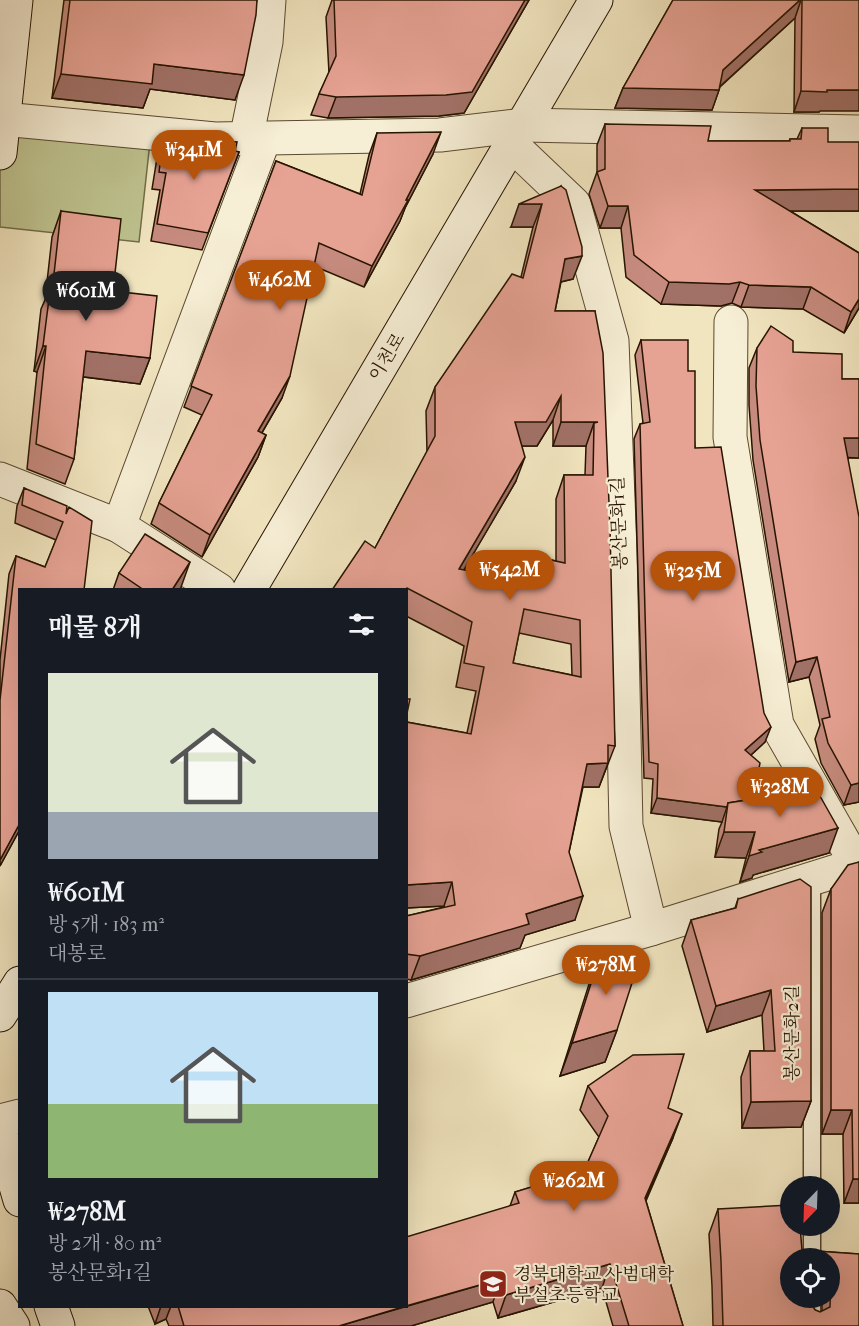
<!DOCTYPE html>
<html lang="ko">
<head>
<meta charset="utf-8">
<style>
	body { margin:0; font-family:"IM FELL French Canon","Noto Serif KR",serif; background:#242831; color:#f1f3f6; height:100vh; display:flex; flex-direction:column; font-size:22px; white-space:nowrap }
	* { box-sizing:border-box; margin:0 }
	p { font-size:20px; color:#9ea1a6 }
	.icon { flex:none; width:33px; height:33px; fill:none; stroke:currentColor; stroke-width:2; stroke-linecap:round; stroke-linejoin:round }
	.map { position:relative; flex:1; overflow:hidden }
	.sheet { position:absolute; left:18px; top:588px; width:390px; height:720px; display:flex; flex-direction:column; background:#171b24; border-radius:0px; box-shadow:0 6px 24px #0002 }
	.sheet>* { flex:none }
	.needle { width:39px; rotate:203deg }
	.tools { position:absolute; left:780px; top:1176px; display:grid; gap:12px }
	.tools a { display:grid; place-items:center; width:60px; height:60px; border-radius:50%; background:#171b24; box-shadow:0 6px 24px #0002; font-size:30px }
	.price { position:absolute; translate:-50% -51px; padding:0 14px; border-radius:21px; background:#b45309; color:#fff; font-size:20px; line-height:39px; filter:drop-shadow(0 2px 3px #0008) }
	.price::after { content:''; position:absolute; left:50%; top:36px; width:18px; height:14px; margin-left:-9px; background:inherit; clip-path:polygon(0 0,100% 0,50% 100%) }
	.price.selected { background:#222; color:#fff }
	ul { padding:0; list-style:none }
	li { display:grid; align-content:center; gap:12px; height:318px; padding:0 30px }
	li+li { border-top:2px solid #363941 }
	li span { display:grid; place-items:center; height:186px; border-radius:0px; color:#555 }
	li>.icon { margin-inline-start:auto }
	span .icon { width:108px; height:108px; fill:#fffc; stroke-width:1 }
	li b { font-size:26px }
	h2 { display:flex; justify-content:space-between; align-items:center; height:72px; padding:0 30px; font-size:26px }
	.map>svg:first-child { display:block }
	.green { fill:#bec38f; stroke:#726c48; stroke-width:1.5 }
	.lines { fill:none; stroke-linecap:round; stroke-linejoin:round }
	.lane-casing { stroke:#5a4830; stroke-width:19 }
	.street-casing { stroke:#5a4830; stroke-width:35 }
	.secondary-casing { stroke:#271400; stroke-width:35 }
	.lane { stroke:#f6eed5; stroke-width:16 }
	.street { stroke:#f6eed5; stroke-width:33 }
	.secondary { stroke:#f6eed5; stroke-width:33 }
	.wall { fill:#c68b7e; stroke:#271400; stroke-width:1.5; fill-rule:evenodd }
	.shaded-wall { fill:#a17167; stroke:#271400; stroke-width:1.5 }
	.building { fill:#e6a293; stroke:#271400; stroke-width:1.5; fill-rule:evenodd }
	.labels { text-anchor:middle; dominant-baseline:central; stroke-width:4.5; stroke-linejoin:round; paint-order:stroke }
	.street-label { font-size:18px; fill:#271400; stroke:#f6eed5 }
	.poi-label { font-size:18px; fill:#271400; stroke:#f6eed5; text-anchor:start }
</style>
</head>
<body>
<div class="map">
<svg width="859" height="1326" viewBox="0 0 859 1326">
	<rect width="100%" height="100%" fill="#f1e5bf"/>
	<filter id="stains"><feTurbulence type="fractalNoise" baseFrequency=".00333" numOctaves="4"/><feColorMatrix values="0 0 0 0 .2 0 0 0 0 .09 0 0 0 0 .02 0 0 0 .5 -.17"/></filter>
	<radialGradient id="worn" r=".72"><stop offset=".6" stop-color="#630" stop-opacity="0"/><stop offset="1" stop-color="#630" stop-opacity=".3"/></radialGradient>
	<path class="green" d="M0 0 4 119 151 133 139 242 0 227Z"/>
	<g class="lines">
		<g class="lane-casing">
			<g id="lane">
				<path d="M812 879V1186"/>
				<path d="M812 1226V1258"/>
				<path d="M812 1298V1326"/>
			</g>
		</g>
		<g class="street-casing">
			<g id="street">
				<path d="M3 119 215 139 440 135 524 125 859 132"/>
				<path d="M246 139 266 42 269 0"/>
				<path d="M512 145 574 204 612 341 620 551 626 826 651 929"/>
				<path d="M731 322 730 437 777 725 857 865"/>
				<path d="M0 479 119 526"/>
				<path d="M219 590 119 526 264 139"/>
				<path d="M406 1001 651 929 859 864"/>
				<path d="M0 1121 20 1116"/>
			</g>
		</g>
		<g class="secondary-casing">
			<g id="secondary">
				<path d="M0 153 16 0"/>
				<path d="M249 590 596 0"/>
				<path d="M0 1015 20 983"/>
				<path d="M0 1132 20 1200"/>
				<path d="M0 1306 13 1326"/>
				<path d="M51 1306 58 1326"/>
			</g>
		</g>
		<use href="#lane" class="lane"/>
		<use href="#street" class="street"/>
		<use href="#secondary" class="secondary"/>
	</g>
	<g class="wall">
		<path d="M64 0H257L235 100 150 89 143 108 52 98Z"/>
		<path d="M332 0H529L464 113 439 116 328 118 311 115 319 94 329 73 326 17Z"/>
		<path d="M673 0H859L819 112H794L795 18 720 87 712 110 615 108 623 88Z"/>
		<path d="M605 124 708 141H789L790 139H797L802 128 828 142 859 211H790L859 253V308L844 333 803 309 741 307 732 303 721 306 661 304 626 277 621 228H600L589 194 597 172V145Z"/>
		<path d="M377 133 433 154 405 208 400 221 364 287 314 266 282 398 262 433 266 435 258 457 202 557 151 524 159 503 202 415 184 407 276 161 360 194 369 155Z"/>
		<path d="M164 136 239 152 202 250 151 241 160 190 152 189 158 152Z"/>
		<path d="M561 186 573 279 561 282 555 311H595L615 746 599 787H583L569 852 575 920 525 935 520 948 411 980 406 979V916L444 907V906L406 908V722L467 733 476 691 456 687 464 646 406 616V590H332L375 548 427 452 426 411 435 387 521 277 533 227H511ZM553 420V446H586L585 475H564L556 499V561L537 557 528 582 464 569 516 481 522 446H537ZM519 633 571 644 572 675 513 663Z"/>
		<path d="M61 211 113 291 150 358 140 384 83 377 74 459 65 484 27 469 37 372 34 371 41 309 45 300 52 237Z"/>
		<path d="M641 340 688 371 695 448 765 742 751 755 753 799 829 853 753 875 752 878 740 882 746 858 715 857 719 829 722 822 651 813 653 779 644 778 634 439 640 424 643 423 635 355Z"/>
		<path d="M757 348 793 352 842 379H859V458H848L859 802 844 805 821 763 815 739 820 725 809 677 789 682 753 460 749 405V368Z"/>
		<path d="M24 488 66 514 84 590H20V829L0 866V660L9 574 16 556 45 567 56 540 15 523 17 506Z"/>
		<path d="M119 573 181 588 180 590H113Z"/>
		<path d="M859 862V1203H844L843 1134H822V913L831 889Z"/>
		<path d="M738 899 811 1101 801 1127 742 1128 741 1077 750 1051H764L762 1015 707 1032 682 946 691 920 735 908Z"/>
		<path d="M602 949 617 1030 605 1062 560 1076 590 981Z"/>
		<path d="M588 1086 668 1108 673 1138 646 1201 683 1326H613L602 1288 498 1318 493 1302 411 1326H169L166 1319 155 1324 148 1306H406L510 1206 515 1192 584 1171 599 1137 580 1110Z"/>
		<path d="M718 1209 802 1250 859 1254V1326H713L712 1286 709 1234ZM790 1258H830V1298H822V1311L820 1312 815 1310Z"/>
	</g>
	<g class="shaded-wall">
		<path d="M525 0H529L464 113 439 116 328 118 336 97Z"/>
		<path d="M800 0H801L795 18 716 90H719L712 110 615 108 623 88 723 70Z"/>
		<path d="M154 64 244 75 235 100 150 89 143 108 52 98 61 74Z"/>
		<path d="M827 90H859V111H820L819 112H794L801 91Z"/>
		<path d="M441 132 433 154 405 208 400 221 364 287 372 266Z"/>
		<path d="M859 189V211H747L755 190Z"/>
		<path d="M519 204H542L533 227H511Z"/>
		<path d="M608 206H628L621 228H600Z"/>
		<path d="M582 256 573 279 556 283 565 259Z"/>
		<path d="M669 282H740L732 303 721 306 661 304Z"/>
		<path d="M749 285 811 287 803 309 741 307Z"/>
		<path d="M859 299V308L844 333 851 312Z"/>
		<path d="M43 346H46L37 372 34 371Z"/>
		<path d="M86 351 150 358 140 384 77 376Z"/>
		<path d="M290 376 282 398 250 453 258 431Z"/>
		<path d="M561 396 553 420 537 446H506L515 422Z"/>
		<path d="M561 422H598L594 423 586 446H553Z"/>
		<path d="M266 435 258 457 202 557 210 535Z"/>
		<path d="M844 438H859V458L837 457Z"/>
		<path d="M525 457 516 481 451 592 459 569Z"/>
		<path d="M190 562 180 590H172Z"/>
		<path d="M817 657 809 677 789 682 796 662Z"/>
		<path d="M771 727 765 742 739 766 745 750Z"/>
		<path d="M608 763 599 787H579L587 764Z"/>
		<path d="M859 783V802L844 805 851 785Z"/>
		<path d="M657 798 727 807 722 822 651 813Z"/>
		<path d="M20 823V829L0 866V860Z"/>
		<path d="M838 828 829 853 753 875 752 878 740 882 749 856 759 850Z"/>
		<path d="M724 832H755L746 858 715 857Z"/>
		<path d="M452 882 444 906 406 908V885Z"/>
		<path d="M583 896 575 920 525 935 520 948 411 980 420 956 526 914Z"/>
		<path d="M771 990 762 1015 707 1032 716 1006Z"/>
		<path d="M617 1030 605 1062 560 1076 572 1043Z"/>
		<path d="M811 1101 801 1127 742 1128 751 1102Z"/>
		<path d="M831 1110H852L843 1134H822Z"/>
		<path d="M682 1114 673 1138 636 1221 645 1198Z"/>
		<path d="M853 1179H859V1203H844Z"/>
		<path d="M610 1264 602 1288 498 1318 506 1295Z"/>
		<path d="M501 1279 493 1302 411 1326H339Z"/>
		<path d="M161 1306H171L166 1319 155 1324Z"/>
	</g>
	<g class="building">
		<path d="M70 0H257L256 15 244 75 154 64 152 84 61 74Z"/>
		<path d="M334 0H525L472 92 446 95 336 97 319 94 336 56Z"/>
		<path d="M673 0H800L723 70 719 90 623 88Z"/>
		<path d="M802 0H859V90H827V92L801 91Z"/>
		<path d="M605 124 711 126 708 141H790V139H801L802 128H828V142H859V189L755 190 859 253V299L851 312 811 287 749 285 740 282 729 284 669 282 634 255 628 206H608L597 172 605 169Z"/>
		<path d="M441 132 406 200H408L372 266 319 243 290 376 258 431 266 435 210 535 159 503 212 395 191 386 276 161 362 195 377 133Z"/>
		<path d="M164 136 237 142 235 151 239 152 208 233 157 224 166 173 159 172Z"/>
		<path d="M561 186 566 190 582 247V256L565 259 555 311H595L603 353 610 528 615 746 608 745V763L587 764 569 852 583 896 526 914 529 924 420 956 406 954V916L455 905 452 882 406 885V722L471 734 484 667 464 663 472 622 407 588 406 590H332L365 541 375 548 435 436V387L512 274 523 278 542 204H519ZM561 396V422H598L594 423 593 475H564L565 563 537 557 532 583 459 569 525 457 515 422H546ZM524 609 580 620 581 677 513 663Z"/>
		<path d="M61 211 121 219 113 291 157 296 150 358 86 351 74 459 36 444 46 346H43L51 283H53Z"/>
		<path d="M771 326 793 341V352L842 354V379H859V438H844L859 517V783L851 785 828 743 822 719 830 717 817 657 796 662 760 440 756 386 757 348Z"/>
		<path d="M641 340H688V371H695V448L721 447 764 713 771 727 745 750 760 763 753 799 728 803 727 807 657 798 658 764 649 762 640 424 650 422Z"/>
		<path d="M24 488 67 506 66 514 69 507 92 521 84 590H20V823L0 860V700L16 556 45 567 63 522 22 505Z"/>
		<path d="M145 534 190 562 172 590H144L119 573Z"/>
		<path d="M406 699H410L406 718Z"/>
		<path d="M816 789 838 828 759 850 762 852 749 856 755 832H724L728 803Z"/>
		<path d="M859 862V1179H853L852 1110H831V889L848 865Z"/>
		<path d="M800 879 811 887V1101L751 1102 750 1051H775L771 990 716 1006 691 920 736 908 738 899Z"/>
		<path d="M602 949 639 961 617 1030 572 1043Z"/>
		<path d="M684 1054 668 1108 682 1114 645 1198 683 1326H629L610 1264 506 1295 501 1279 406 1306V1237L519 1203 515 1192 584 1171 608 1116 588 1086 633 1055Z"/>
		<path d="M790 1205V1226H800L802 1250 859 1254V1326H723L721 1261 718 1209ZM790 1258H830V1270L831 1273 830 1307 820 1312 815 1310 810 1302V1298H790Z"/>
		<path d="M178 1306H406L339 1326H184Z"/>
	</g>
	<defs>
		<g id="school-square" transform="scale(1.5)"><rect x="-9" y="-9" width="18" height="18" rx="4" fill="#8f2418" stroke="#f6eed5"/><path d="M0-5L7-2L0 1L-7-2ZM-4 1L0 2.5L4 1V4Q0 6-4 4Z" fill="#fff"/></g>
	</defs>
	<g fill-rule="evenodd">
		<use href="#school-square" x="493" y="1284"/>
	</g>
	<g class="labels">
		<g class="street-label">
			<text transform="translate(387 357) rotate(-59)">이천로</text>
			<text transform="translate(619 523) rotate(-92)">봉산문화1길</text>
			<text transform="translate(792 1033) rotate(-90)">봉산문화2길</text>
		</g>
		<g class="poi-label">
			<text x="514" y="1274">경북대학교 사범대학<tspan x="514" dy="21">부설초등학교</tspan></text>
		</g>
	</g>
	<rect width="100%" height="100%" filter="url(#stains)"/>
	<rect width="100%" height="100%" fill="url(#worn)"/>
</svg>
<div class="tools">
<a><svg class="needle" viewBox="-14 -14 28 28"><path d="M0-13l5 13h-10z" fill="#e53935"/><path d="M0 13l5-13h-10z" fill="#9ea1a6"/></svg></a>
<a><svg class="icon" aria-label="locate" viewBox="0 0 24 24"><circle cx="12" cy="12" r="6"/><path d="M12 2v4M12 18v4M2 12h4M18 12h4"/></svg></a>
</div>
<b class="price" style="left:194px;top:181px">₩341M</b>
<b class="price" style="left:280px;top:311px">₩462M</b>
<b class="price selected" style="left:86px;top:322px">₩601M</b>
<b class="price" style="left:510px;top:601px">₩542M</b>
<b class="price" style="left:693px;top:602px">₩325M</b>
<b class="price" style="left:780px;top:818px">₩328M</b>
<b class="price" style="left:606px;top:996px">₩278M</b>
<b class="price" style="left:574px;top:1212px">₩262M</b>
<section class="sheet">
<h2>매물 8개<svg class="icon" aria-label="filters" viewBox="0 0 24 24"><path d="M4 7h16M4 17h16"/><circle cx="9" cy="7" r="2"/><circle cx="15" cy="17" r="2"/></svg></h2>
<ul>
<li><span style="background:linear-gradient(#dfe7d0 75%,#9aa5b1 0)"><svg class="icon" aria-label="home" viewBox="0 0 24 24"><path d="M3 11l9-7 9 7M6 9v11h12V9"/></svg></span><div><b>₩601M</b><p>방 5개 · 183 m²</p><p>대봉로</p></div></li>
<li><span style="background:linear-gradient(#bfe0f5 60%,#8fb573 0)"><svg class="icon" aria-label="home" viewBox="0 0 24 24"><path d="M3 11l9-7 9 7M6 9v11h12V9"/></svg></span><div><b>₩278M</b><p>방 2개 · 80 m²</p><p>봉산문화1길</p></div></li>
</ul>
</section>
</div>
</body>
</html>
